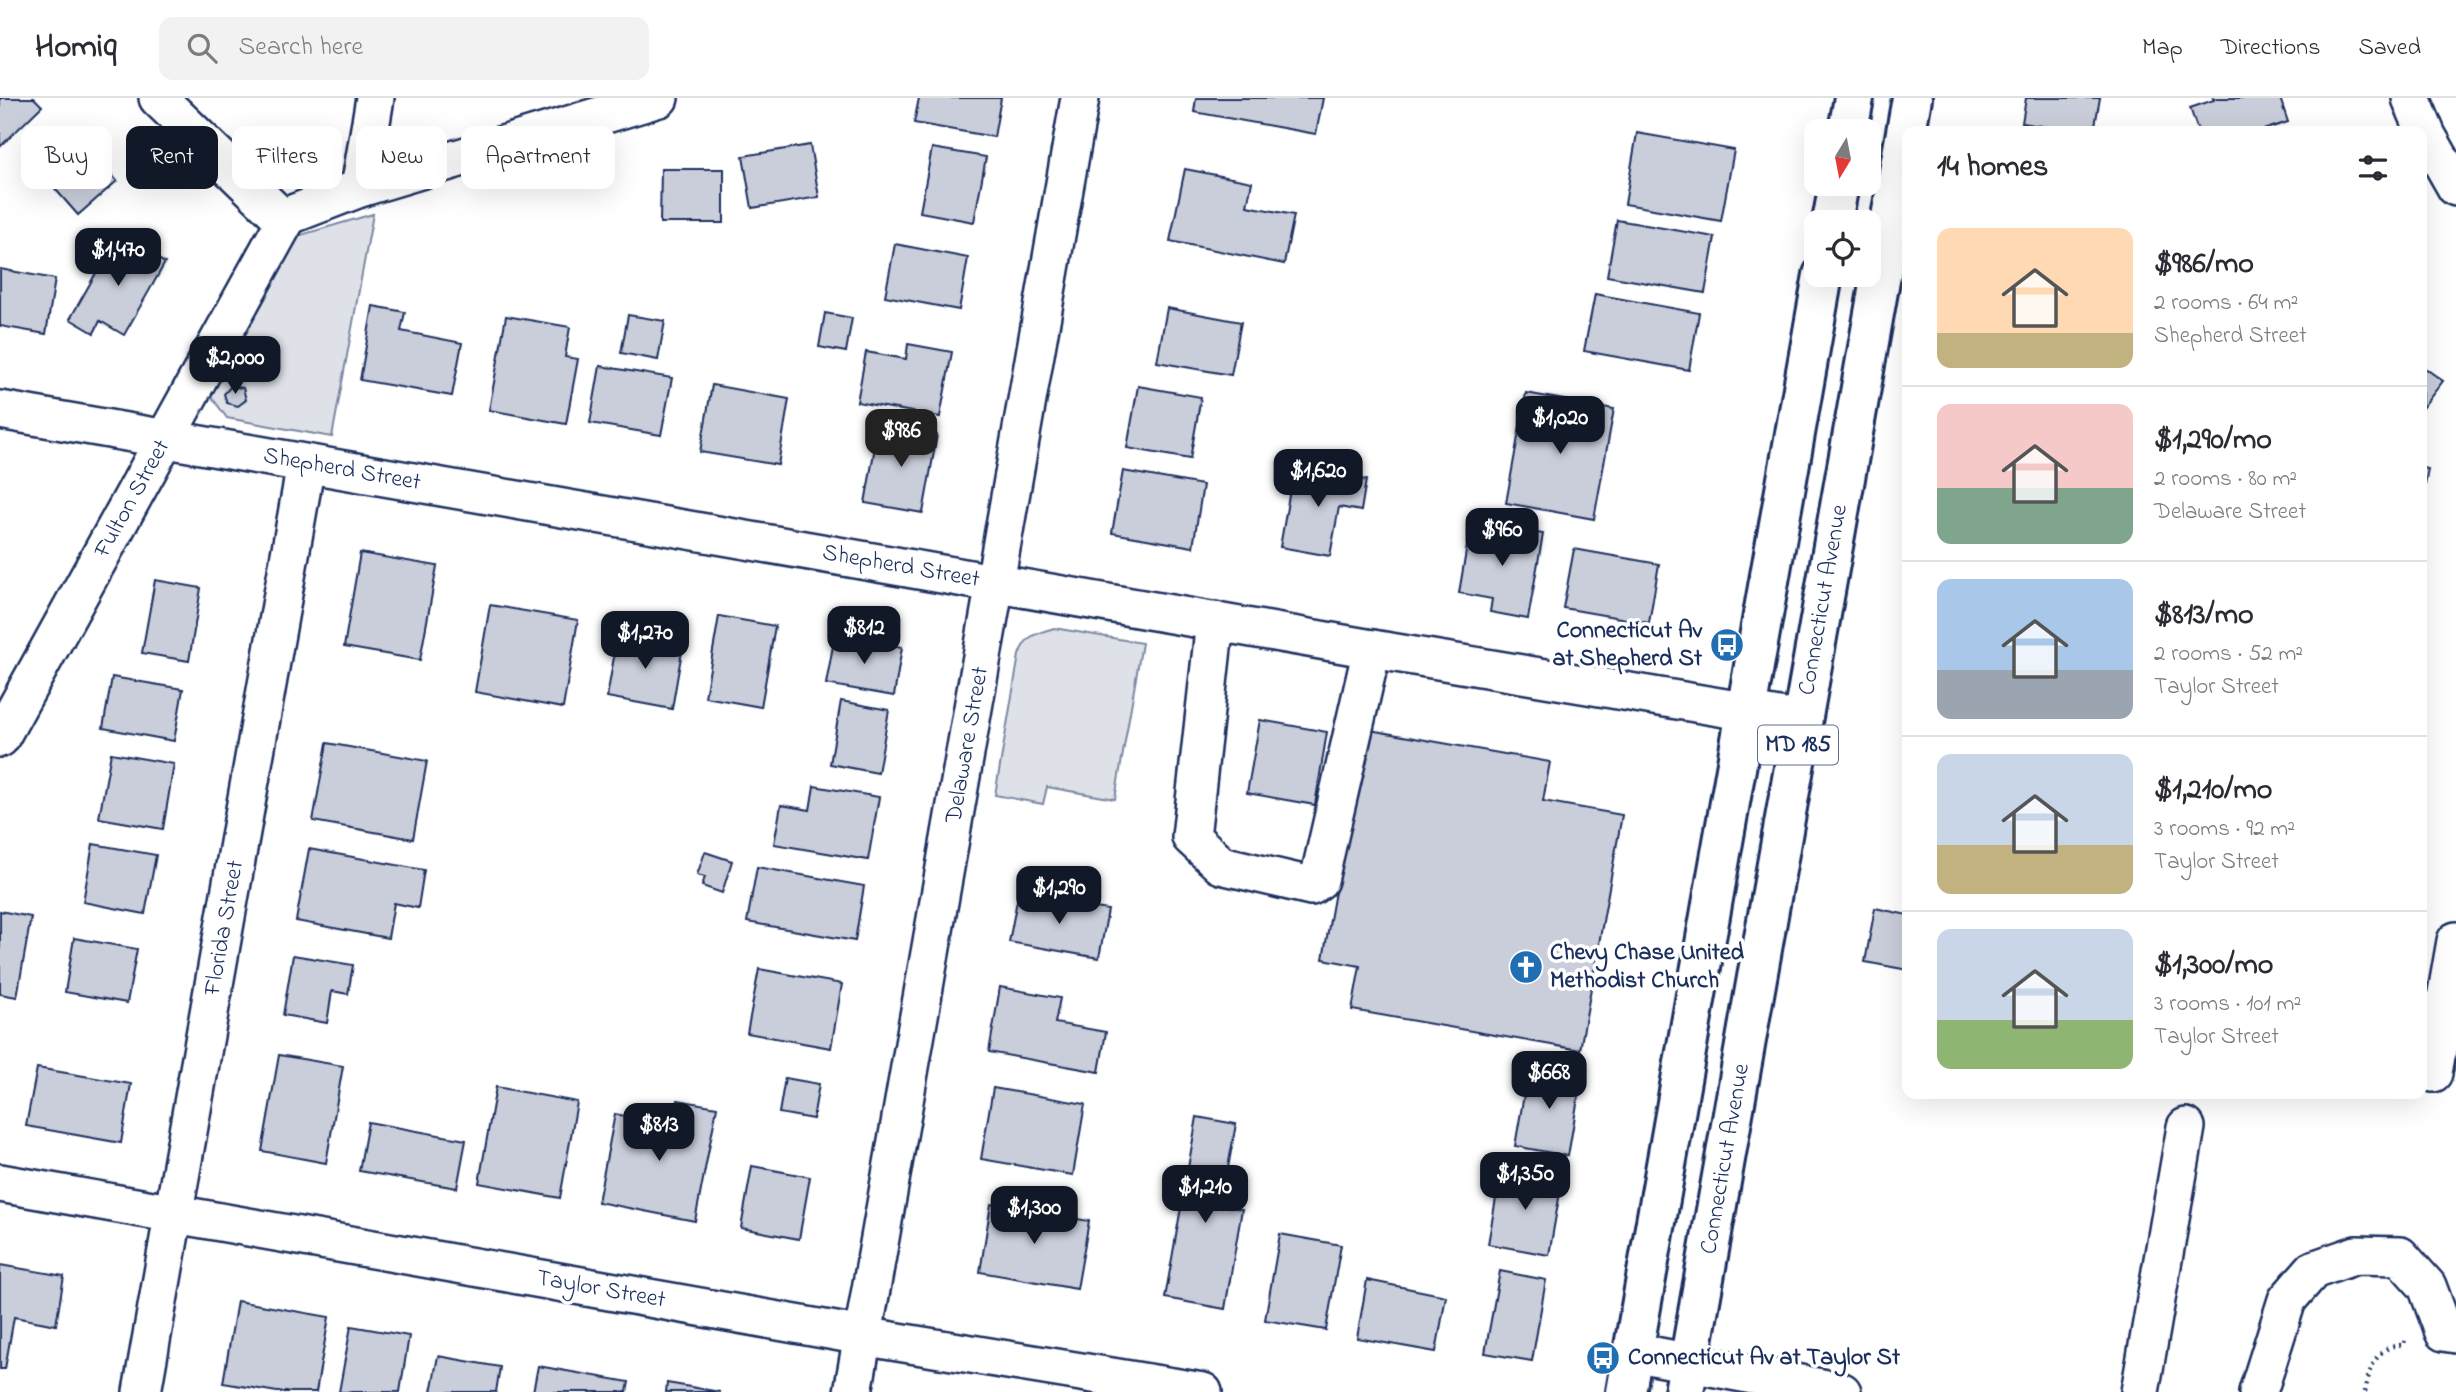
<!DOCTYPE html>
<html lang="en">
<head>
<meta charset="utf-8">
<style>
	body { margin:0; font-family:"Indie Flower",sans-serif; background:#f2f2f3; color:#2b2b33; height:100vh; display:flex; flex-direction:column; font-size:26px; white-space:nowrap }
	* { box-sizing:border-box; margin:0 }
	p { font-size:23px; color:#7c7c81 }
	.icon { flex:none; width:38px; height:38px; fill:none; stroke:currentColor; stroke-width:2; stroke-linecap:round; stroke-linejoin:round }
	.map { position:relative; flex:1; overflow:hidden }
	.side { position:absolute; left:1902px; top:28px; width:525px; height:973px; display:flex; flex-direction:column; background:#fff; border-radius:14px; box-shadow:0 7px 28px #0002 }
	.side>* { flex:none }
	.hud { position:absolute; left:21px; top:28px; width:665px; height:63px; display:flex; gap:14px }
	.needle { width:46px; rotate:190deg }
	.fabs { position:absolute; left:1804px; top:21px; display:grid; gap:14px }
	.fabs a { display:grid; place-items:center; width:77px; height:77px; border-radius:14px; background:#fff; box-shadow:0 7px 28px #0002; font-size:35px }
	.price { position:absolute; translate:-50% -60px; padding:0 16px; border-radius:14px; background:#111827; color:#fff; font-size:23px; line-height:46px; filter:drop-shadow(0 2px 4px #0008) }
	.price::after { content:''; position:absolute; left:50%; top:42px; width:21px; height:16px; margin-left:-10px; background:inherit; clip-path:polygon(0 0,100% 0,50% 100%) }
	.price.on { background:#222; color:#fff }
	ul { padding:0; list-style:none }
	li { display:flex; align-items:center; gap:21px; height:175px; padding:0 35px }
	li+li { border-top:2px solid #e1e1e2 }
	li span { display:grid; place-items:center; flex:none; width:196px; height:140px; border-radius:14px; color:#555 }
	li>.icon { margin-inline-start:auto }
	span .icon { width:84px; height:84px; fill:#fffc; stroke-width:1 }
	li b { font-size:30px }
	h2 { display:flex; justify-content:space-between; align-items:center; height:84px; padding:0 35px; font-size:30px }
	.tag { padding:0 24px; border-radius:14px; background:#fff; box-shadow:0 7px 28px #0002; font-size:24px; line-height:63px }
	.tag.on { background:#111827; color:#fff }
	header { display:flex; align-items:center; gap:42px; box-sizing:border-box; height:98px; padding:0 35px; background:#fff; border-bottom:2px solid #e1e1e2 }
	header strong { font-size:33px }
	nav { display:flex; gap:38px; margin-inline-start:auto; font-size:24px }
	.search { width:490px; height:63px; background:#f2f2f3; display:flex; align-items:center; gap:18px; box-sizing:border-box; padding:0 24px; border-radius:14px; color:#7c7c81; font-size:26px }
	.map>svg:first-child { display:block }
	.green { fill:#dee1e7; stroke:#7c88a2; stroke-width:2 }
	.building { fill:#caceda; stroke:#1b2f5e; stroke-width:2 }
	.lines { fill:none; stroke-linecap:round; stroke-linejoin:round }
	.minor-casing { stroke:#1b2f5e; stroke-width:42 }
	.major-casing { stroke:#1b2f5e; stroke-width:44 }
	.path { stroke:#1b2f5e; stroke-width:4.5; stroke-dasharray:2 5; stroke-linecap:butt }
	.minor { stroke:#fff; stroke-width:37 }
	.major { stroke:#fff; stroke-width:38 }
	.labels { text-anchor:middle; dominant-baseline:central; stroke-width:7; stroke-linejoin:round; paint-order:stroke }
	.shield { fill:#fff; stroke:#5f6d8e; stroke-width:2 }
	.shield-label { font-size:23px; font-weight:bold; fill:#1b2f5e }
	.street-label { font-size:24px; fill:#1b2f5e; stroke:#fff }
	.poi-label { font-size:24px; font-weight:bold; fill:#1b2f5e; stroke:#fff; text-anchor:start }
</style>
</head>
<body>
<header>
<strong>Homiq</strong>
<div class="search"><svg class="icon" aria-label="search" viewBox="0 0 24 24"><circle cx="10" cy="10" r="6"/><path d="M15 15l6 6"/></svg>Search here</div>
<nav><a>Map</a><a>Directions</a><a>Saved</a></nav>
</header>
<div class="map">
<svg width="2456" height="1294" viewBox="0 0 2456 1294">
	<rect width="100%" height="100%" fill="#fff"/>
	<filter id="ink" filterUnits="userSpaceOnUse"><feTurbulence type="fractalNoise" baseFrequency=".0143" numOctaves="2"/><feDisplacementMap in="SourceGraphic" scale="14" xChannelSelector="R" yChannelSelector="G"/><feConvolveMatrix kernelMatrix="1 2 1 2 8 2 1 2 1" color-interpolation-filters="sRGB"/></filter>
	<g filter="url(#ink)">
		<g class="green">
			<path d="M373 116 332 339 227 320 208 294 294 139Z"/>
			<path d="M1054 530 1142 545 1115 701 1047 689 1043 706 995 697 1019 557C1026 537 1035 536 1054 530Z"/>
		</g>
		<g class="building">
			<path d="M0 0H34L42 8 0 49Z"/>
			<path d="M919 0H1001L994 39 914 25Z"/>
			<path d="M1196 0H1323L1316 36 1194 14Z"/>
			<path d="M2026 0H2100L2094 33H2071L2022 25Z"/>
			<path d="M2213 0H2280L2288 24 2260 33H2198L2190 10 2214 2Z"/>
			<path d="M1637 35 1734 52 1721 123 1625 106Z"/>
			<path d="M83 43 117 83 78 117 43 77Z"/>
			<path d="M810 47 819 99 752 110 743 58Z"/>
			<path d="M932 50 986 59 974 124 920 114Z"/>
			<path d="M661 71H724V125H660Z"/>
			<path d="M1185 71 1252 84 1247 108 1294 117 1284 166 1170 143Z"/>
			<path d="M1617 122 1715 139 1705 195 1607 178Z"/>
			<path d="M117 138 165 165 124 237 100 223 94 235 70 221Z"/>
			<path d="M895 146 968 160 959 212 885 198Z"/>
			<path d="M0 171 55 181 46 236 0 228Z"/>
			<path d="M1595 196 1699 215 1689 272 1584 253Z"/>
			<path d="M373 208 405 214 401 233 462 245 452 298 360 282Z"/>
			<path d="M1167 210 1241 224 1231 277 1157 264Z"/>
			<path d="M825 215 852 220 846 254 819 249Z"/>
			<path d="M628 217 665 223 658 262 621 255Z"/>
			<path d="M506 218 570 229 565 259 578 261 566 326 489 312Z"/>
			<path d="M908 246 952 254 940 319 857 304 866 254 906 261Z"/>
			<path d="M600 268 672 280 661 337 590 325Z"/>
			<path d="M2422 268 2443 283 2422 310Z"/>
			<path d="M712 287 789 301 778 367 700 354Z"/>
			<path d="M231 288 243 290 246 302 238 308 227 305 224 296Z"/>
			<path d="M1138 288 1201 299 1190 361 1127 350Z"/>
			<path d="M1526 295 1614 311 1594 421 1506 405Z"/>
			<path d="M879 326 937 337 923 415 865 405Z"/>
			<path d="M1294 369 1366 382 1361 413 1339 409 1330 458 1280 449Z"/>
			<path d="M2422 370 2428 371 2422 404Z"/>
			<path d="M1123 373 1203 387 1193 449 1112 435Z"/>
			<path d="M1471 424 1543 436 1528 521 1490 514 1492 501 1459 495Z"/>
			<path d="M1574 451 1659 466 1649 525 1563 510Z"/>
			<path d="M360 455 437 468 420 562 344 549Z"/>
			<path d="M155 482 201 490 189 563 142 555Z"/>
			<path d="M490 507 578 522 563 610 475 594Z"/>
			<path d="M719 518 775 528 761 609 705 599Z"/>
			<path d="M618 536 683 547 672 611 607 599Z"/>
			<path d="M835 537 902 549 894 598 826 586Z"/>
			<path d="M112 579 183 591 174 643 103 630Z"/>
			<path d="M841 603 889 612 878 675 830 666Z"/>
			<path d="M1260 622 1327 634 1315 707 1247 695Z"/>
			<path d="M1364 631 1550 664 1543 703 1622 717 1580 952 1352 912 1360 868 1323 861Z"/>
			<path d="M327 645 427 663 413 741 313 723Z"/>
			<path d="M111 655 174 666 163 731 99 720Z"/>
			<path d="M814 688 879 699 868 762 774 746 781 707 810 712Z"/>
			<path d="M93 746 156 757 145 816 83 804Z"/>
			<path d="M309 751 424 772 418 810 394 805 388 840 296 823Z"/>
			<path d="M705 754 732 763 722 795 702 788 705 779 697 777Z"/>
			<path d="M757 769 864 788 855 843 747 824Z"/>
			<path d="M1018 797 1108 812 1099 860 1009 844Z"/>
			<path d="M1875 810 1908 817V872L1865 864Z"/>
			<path d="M0 813 31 819 17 899 0 896Z"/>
			<path d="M74 840 137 851 127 905 65 894Z"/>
			<path d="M293 857 353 867 348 896 332 893 327 925 283 917Z"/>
			<path d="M759 871 842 886 831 950 747 935Z"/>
			<path d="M1000 889 1060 900 1055 925 1106 934 1099 974 989 954Z"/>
			<path d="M279 957 343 968 326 1065 262 1053Z"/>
			<path d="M1529 968 1582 977 1568 1058 1515 1048Z"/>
			<path d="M37 970 131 986 121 1045 26 1028Z"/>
			<path d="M785 980 819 986 813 1021 779 1015Z"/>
			<path d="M496 989 577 1004 560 1100 479 1085Z"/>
			<path d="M993 990 1085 1006 1073 1077 981 1061Z"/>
			<path d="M678 1002 717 1009 695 1123 598 1104 615 1016 648 1023 646 1038 670 1043Z"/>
			<path d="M1197 1019 1236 1026 1227 1075 1203 1071 1197 1103 1242 1111 1225 1211 1165 1200Z"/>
			<path d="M368 1024 466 1042 457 1090 359 1073Z"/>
			<path d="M752 1068 810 1079 799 1141 741 1130Z"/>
			<path d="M1501 1072 1562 1083 1549 1157 1488 1146Z"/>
			<path d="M991 1106 1089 1123 1077 1191 980 1174Z"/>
			<path d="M1280 1136 1341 1147 1326 1232 1265 1222Z"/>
			<path d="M0 1167 64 1178 56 1227 14 1219 5 1271H0Z"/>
			<path d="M1500 1173 1546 1182 1532 1263 1485 1255Z"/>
			<path d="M1367 1182 1446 1198 1436 1254 1357 1240Z"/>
			<path d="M237 1203 329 1219 316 1294H277L223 1285Z"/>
			<path d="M351 1228 409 1238 400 1294H339Z"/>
			<path d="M438 1258 500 1269 496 1294H431Z"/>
			<path d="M538 1268 629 1284 627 1294H533Z"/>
			<path d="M667 1285 720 1294H666Z"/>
		</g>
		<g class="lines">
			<g class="minor-casing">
				<g id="minor">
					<path d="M158 0 285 123 290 117 360 90 659 0"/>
					<path d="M2411 0 2427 38 2456 89"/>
					<path d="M360 90 375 0"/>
					<path d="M0 312 1372 551 1803 623"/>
					<path d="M1215 523 1191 739 1221 767 1311 788 1319 782 1372 551"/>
					<path d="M0 640 285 123"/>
					<path d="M2433 975 2456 843"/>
					<path d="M0 1085 886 1242 1203 1294"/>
					<path d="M1633 1254 1842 1294"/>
					<path d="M142 1294 306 366"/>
					<path d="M853 1294 1080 0"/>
					<path d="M2140 1294 2186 1029"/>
					<path d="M2258 1294 2287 1202 2313 1172 2356 1157 2400 1158 2427 1188 2444 1234 2456 1236"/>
				</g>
			</g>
			<g class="major-casing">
				<g id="major">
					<path d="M1848 33 1854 0"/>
					<path d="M1832 124 1839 86"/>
					<path d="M1626 1294 1823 177"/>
					<path d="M1684 1294 1912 0"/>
				</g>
			</g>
			<path class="path" d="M2365 1294C2369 1272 2376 1246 2404 1247L2405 1239"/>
			<use href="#minor" class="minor"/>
			<use href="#major" class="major"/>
		</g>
	</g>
	<defs>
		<g id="bus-disc" transform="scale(1.75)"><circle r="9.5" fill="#1f6fb2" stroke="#fff"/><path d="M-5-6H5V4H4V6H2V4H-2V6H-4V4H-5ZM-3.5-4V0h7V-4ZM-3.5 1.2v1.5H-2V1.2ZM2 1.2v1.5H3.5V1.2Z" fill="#fff"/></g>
		<g id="church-disc" transform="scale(1.75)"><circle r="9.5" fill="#1f6fb2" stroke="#fff"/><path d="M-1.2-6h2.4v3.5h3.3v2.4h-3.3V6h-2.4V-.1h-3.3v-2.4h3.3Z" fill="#fff"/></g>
	</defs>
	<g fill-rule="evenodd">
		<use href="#bus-disc" x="1727" y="547"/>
		<use href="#church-disc" x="1526" y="869"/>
		<use href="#bus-disc" x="1603" y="1260"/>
	</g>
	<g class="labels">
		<rect class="shield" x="1758" y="627.5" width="80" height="39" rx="5"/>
		<g class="shield-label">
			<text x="1798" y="647">MD 185</text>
		</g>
		<g class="street-label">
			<text transform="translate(342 372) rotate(10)">Shepherd Street</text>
			<text transform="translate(133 401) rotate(-61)">Fulton Street</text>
			<text transform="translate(901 469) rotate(10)">Shepherd Street</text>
			<text transform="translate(1824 502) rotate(-80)">Connecticut Avenue</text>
			<text transform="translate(968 647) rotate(-80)">Delaware Street</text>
			<text transform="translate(225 830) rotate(-80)">Florida Street</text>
			<text transform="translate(1726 1061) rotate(-80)">Connecticut Avenue</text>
			<text transform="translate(601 1192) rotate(10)">Taylor Street</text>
		</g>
		<g class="poi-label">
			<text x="1702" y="533" text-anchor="end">Connecticut Av<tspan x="1702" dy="28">at Shepherd St</tspan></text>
			<text x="1550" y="855">Chevy Chase United<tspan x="1550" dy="28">Methodist Church</tspan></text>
			<text x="1628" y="1260">Connecticut Av at Taylor St</text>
		</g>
	</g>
</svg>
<div class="fabs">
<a><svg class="needle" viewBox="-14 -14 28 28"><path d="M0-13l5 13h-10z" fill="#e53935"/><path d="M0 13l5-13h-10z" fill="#7c7c81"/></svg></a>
<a><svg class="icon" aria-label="locate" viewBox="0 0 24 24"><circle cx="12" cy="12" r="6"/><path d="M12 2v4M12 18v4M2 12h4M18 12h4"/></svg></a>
</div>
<b class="price" style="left:118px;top:190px">$1,470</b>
<b class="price" style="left:235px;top:298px">$2,000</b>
<b class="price" style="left:1560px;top:358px">$1,020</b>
<b class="price on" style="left:901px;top:371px">$986</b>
<b class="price" style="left:1318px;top:411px">$1,620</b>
<b class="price" style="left:1502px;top:470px">$960</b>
<b class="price" style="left:864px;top:568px">$812</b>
<b class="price" style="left:645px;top:573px">$1,270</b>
<b class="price" style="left:1059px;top:828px">$1,290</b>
<b class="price" style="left:1549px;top:1013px">$668</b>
<b class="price" style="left:659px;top:1065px">$813</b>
<b class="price" style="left:1525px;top:1114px">$1,350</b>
<b class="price" style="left:1205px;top:1127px">$1,210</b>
<b class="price" style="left:1034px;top:1148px">$1,300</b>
<div class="hud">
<a class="tag">Buy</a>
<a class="tag on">Rent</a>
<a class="tag">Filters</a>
<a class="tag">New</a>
<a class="tag">Apartment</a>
</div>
<section class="side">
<h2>14 homes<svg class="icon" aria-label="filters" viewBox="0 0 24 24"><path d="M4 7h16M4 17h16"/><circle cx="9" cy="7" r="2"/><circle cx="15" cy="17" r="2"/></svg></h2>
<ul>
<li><span style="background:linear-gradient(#ffd9b3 75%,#c2b280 0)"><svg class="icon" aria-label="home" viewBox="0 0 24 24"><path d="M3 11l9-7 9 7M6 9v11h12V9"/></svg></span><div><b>$986/mo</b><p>2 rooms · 64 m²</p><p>Shepherd Street</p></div></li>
<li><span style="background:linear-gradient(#f6c9c9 60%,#7fa58c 0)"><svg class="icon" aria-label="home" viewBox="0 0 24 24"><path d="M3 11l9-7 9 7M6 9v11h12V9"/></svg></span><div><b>$1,290/mo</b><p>2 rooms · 80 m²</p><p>Delaware Street</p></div></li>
<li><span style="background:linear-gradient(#a9c7e8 65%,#9aa5b1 0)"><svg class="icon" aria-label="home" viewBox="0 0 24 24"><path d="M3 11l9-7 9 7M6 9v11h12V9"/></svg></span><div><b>$813/mo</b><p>2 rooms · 52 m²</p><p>Taylor Street</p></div></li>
<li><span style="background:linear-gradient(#c9d6e8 65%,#c2b280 0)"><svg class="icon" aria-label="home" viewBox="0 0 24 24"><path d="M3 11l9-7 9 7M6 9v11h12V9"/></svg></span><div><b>$1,210/mo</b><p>3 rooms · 92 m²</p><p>Taylor Street</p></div></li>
<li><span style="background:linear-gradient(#c9d6e8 65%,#8fb573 0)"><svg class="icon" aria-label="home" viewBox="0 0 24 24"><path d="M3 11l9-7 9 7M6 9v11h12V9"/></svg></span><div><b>$1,300/mo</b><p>3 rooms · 101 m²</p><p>Taylor Street</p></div></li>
</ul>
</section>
</div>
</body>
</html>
